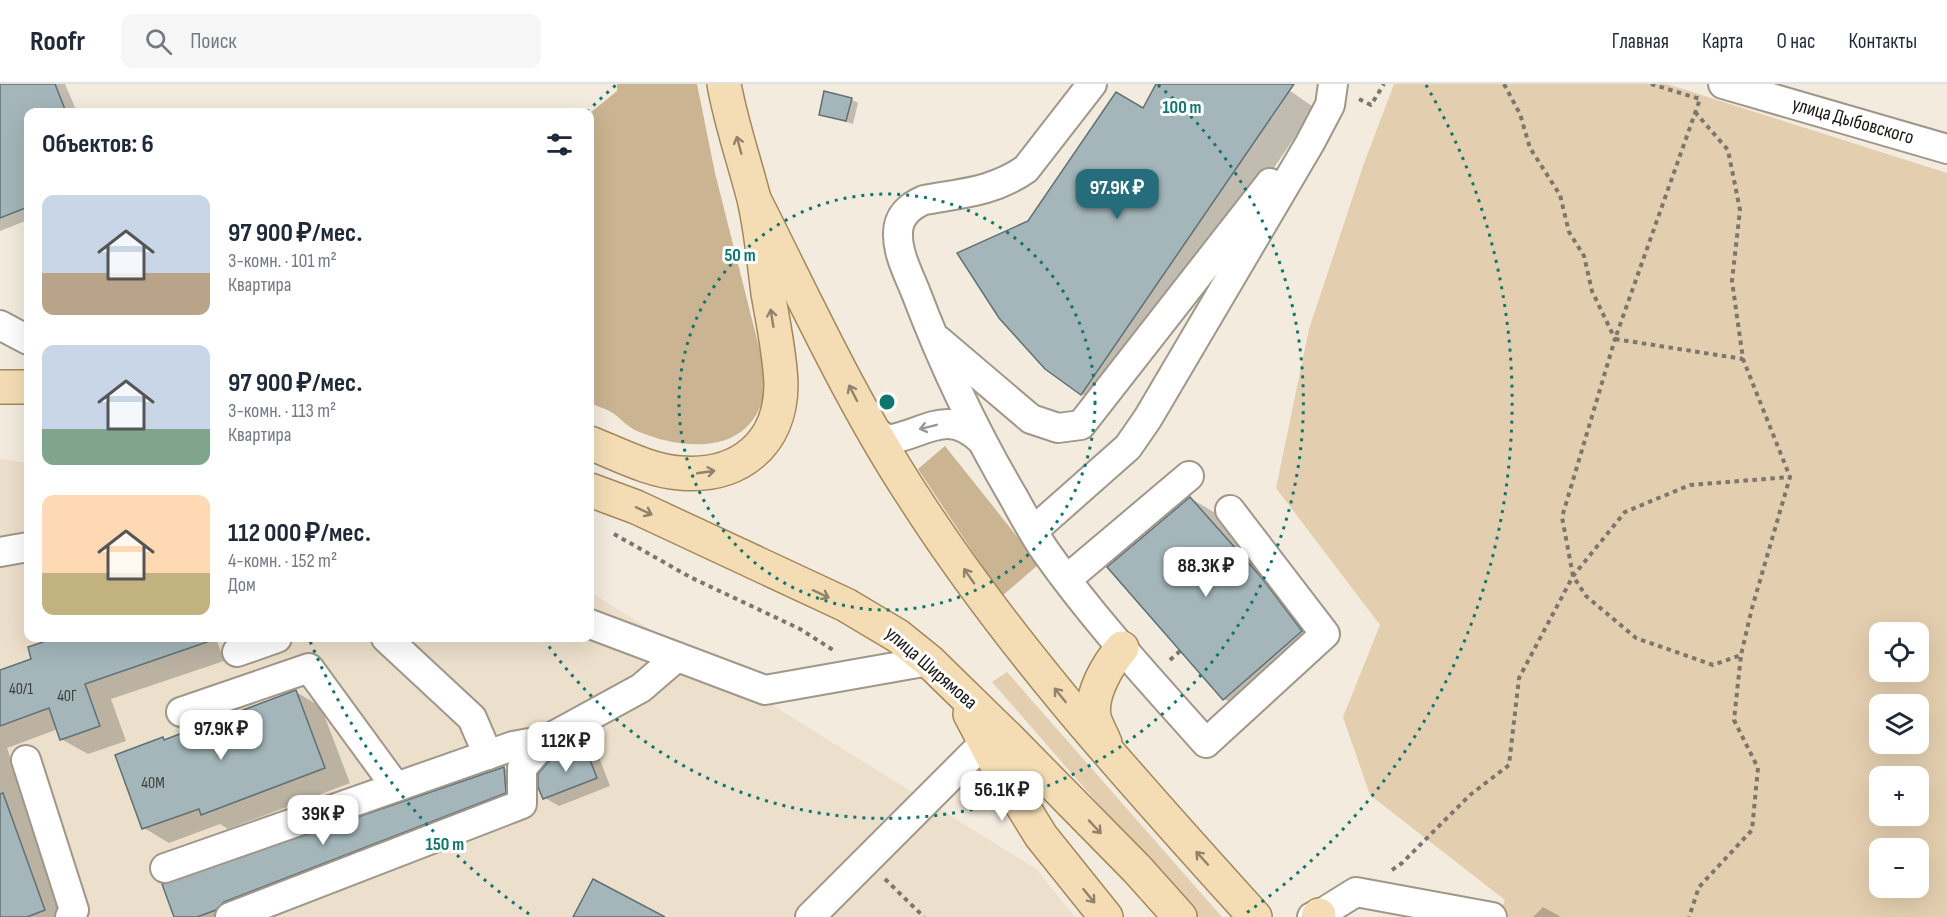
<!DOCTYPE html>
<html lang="ru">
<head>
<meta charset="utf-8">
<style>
	body { margin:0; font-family:"Sofia Sans Condensed",sans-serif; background:#f6f6f7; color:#1f2937; height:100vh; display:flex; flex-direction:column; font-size:22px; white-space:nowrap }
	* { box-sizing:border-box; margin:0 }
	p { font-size:20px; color:#747a83 }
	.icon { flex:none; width:33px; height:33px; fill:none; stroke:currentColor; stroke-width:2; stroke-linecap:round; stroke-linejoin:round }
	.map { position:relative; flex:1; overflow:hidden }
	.panel { position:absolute; left:24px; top:24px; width:570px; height:534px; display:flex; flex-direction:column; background:#fff; border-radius:12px; box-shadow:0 6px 24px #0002 }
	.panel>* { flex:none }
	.fabs { position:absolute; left:1869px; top:538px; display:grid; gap:12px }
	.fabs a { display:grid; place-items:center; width:60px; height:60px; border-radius:12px; background:#fff; box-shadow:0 6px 24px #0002; font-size:30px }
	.price { position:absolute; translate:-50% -51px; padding:0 14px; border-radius:12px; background:#fff; color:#222; font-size:20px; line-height:39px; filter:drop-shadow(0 2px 3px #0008) }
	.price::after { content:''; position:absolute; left:50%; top:36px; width:18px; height:14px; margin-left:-9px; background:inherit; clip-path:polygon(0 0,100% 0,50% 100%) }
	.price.on { background:#266d7b; color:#fff }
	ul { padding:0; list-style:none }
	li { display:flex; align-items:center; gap:18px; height:150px; padding:0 18px }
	li span { display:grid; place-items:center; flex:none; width:168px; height:120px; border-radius:12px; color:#555 }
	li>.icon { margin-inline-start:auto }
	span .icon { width:72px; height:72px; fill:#fffc; stroke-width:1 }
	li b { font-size:26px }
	h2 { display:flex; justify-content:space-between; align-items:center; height:72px; padding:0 18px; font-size:26px }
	header { display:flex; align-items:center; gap:36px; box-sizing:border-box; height:84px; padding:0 30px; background:#fff; border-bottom:2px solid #e0e1e3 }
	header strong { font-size:28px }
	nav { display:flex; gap:33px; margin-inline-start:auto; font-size:21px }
	.search { width:420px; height:54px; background:#f6f6f7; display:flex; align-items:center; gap:15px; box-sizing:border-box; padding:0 21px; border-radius:12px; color:#747a83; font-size:22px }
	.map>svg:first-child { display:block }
	.built { fill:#ecdfcb }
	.green { fill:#e3cfaf; fill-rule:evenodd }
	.forest { fill:#cab491 }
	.shadow { fill:#0003 }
	.building { fill:#a4b6ba; stroke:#607175; stroke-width:1.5 }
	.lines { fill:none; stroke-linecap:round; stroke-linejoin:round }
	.minor-casing { stroke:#9f978a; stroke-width:32 }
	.major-casing { stroke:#a3885c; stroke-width:36 }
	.path { stroke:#7c766d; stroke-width:4; stroke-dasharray:4.5 4.5; stroke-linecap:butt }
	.minor { stroke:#fff; stroke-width:28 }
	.major { stroke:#f4ddb5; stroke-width:33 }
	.oneway { stroke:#91836b }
	.oneway2 { stroke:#989694 }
	.ring { fill:none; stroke:#0f766e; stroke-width:3; stroke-dasharray:3 6 }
	.labels { text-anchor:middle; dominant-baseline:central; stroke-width:6; stroke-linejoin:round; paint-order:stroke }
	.number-label { font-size:16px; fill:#3c3e3b }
	.street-label { font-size:20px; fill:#191611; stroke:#fff }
	.centre { fill:#0f766e; stroke:#fff; stroke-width:3 }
	.ring-label { font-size:18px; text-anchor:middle; font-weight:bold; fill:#0f766e; stroke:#fff; stroke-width:6; stroke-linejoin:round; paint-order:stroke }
</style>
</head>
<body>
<header>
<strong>Roofr</strong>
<div class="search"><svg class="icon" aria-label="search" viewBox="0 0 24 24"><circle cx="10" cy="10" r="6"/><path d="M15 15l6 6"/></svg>Поиск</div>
<nav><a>Главная</a><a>Карта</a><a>О нас</a><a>Контакты</a></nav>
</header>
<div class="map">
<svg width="1947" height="833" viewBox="0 0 1947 833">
	<rect width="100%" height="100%" fill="#f3ebdd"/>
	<path class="built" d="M0 375 28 379V554H590V508L1036 785 1075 833H0Z"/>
	<g class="green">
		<path d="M1394 0H1667L1947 89V833H1498L1505 816 1370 711 1343 633 1380 541 1276 404 1309 245 1363 82ZM1880 549H1918V588H1880ZM1880 621H1918V660H1880ZM1880 693H1918V732H1880ZM1880 765H1918V804H1880Z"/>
		<path d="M1007 588 1222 833H1197L992 598Z"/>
	</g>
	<g class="forest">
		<path d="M617 0H697L715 89 765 287C764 296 765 306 763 315 746 372 681 366 637 347 627 343 620 333 611 328 604 324 596 322 590 319V29L617 7Z"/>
		<path d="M945 362 1039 480 1002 512 918 385Z"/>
	</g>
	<g class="shadow">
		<path d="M0 0H65L77 28H28V136L0 147Z"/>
		<path d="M1158 0H1280L1315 24 1108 325 1082 310 1029 138 1143 26Z"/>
		<path d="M851 15 858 19 853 40 820 30Z"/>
		<path d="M1190 414 1217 430 1328 563 1251 631 1224 615Z"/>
		<path d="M60 554H216L224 577 111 615 126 657 88 670 61 655 58 645 7 664 68 833H0V588L33 576 29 564Z"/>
		<path d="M296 608 321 623 350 699 228 745 220 740 169 759 144 744 163 655 166 657Z"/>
		<path d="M584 665 599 673 610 702 559 722 545 714Z"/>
		<path d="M504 684 511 688 512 712 213 833H176L164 801Z"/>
		<path d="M1543 823 1561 833H1533Z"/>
	</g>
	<g class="building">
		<path d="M0 0H55L66 28H28V123L0 134Z"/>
		<path d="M1156 0H1294L1081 311 1045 285 999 234 957 169 1028 137 1116 8 1143 24Z"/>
		<path d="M824 7 852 14 846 37 819 31Z"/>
		<path d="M1190 413 1261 493 1302 547 1223 616 1107 483Z"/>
		<path d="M55 554H210V557L85 600 100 642 60 656 49 624 0 642V586L31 575 28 563Z"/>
		<path d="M296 606 325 684 201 731 199 725 142 745 115 671 163 653 164 656Z"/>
		<path d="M585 663 597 694 543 715 538 703V690L549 677Z"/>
		<path d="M504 683 506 709 224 818 216 826 197 833H174L162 800Z"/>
		<path d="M3 709 45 826 27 833H0V710Z"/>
		<path d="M593 795 665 833H573Z"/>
	</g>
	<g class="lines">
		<g class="minor-casing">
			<g id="minor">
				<path d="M1092 0 1026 85C993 108 962 109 924 116 910 122 898 132 898 149 897 169 909 191 916 209 943 280 975 348 1014 414 1024 432 1034 451 1046 468 1094 536 1151 597 1206 659L1325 550 1230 426"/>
				<path d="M1723 0 1947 65"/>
				<path d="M0 241 28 256"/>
				<path d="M938 256 1031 335 1058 344 1081 341 1270 99"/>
				<path d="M872 344 886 356C923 352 946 322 981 356"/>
				<path d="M1033 447 1128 363 1148 334 1310 59 1330 21 1333 0"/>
				<path d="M0 468 28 463"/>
				<path d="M1067 495 1189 392"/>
				<path d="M590 540 765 606 929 577"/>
				<path d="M386 554 472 634 488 671"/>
				<path d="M237 568 277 554"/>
				<path d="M181 628 309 584 396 703"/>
				<path d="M26 676 74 826 70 833"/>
				<path d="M165 784 513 662 546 656 641 604 677 573"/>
				<path d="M230 833 522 720V684L546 656"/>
				<path d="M810 833 985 658"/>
				<path d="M1312 833 1319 831 1356 808 1492 833"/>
			</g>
		</g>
		<g class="major-casing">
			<g id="major">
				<path d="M755 117C805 216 852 319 913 412 1011 565 1134 699 1255 833"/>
				<path d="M0 303H28"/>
				<path d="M590 359C618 370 650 387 680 389 739 394 781 360 781 300 780 270 773 239 768 209 764 178 761 145 754 115 744 76 731 39 724 0"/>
				<path d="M590 406 636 423 846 521 898 552 929 577 1011 657 1137 785 1180 833"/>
				<path d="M970 630 996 679 1041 752 1106 833"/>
				<path d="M1105 659C1102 651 1096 641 1094 633 1090 610 1108 580 1122 564"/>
				<path d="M1318 833 1319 831"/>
			</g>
		</g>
		<g class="path">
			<path d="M1504 0 1520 30 1530 64 1560 111 1569 148 1584 172 1592 207 1615 255 1562 433 1573 492 1586 512 1636 554 1713 581 1741 571 1734 636 1758 684 1752 746 1699 803 1689 833"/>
			<path d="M1651 0 1700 15 1615 255 1743 275"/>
			<path d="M1359 15 1371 21 1384 0"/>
			<path d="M1695 28 1728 66 1740 126 1732 197 1743 275 1790 393 1752 524 1741 571"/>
			<path d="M614 450 690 493 800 545 833 566"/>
			<path d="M1170 576 1180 567"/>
			<path d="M1392 786 1402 779 1470 711 1509 681 1519 594 1573 492 1625 428 1690 401 1790 393"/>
			<path d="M885 795 924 833"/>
		</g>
		<use href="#minor" class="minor"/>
		<use href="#major" class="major"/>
	</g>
	<defs><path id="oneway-shaft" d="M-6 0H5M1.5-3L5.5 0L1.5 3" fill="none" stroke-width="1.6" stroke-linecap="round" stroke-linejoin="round" transform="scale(1.5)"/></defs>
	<g class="oneway">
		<use href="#oneway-shaft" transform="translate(739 61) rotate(-105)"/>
		<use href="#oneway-shaft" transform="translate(772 234) rotate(-99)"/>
		<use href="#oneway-shaft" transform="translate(853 309) rotate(-117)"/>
		<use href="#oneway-shaft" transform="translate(706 388) rotate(-8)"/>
		<use href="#oneway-shaft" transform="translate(644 427) rotate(25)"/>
		<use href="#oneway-shaft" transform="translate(969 492) rotate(-125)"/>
		<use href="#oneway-shaft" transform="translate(821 510) rotate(25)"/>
		<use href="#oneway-shaft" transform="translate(1060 611) rotate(-129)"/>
		<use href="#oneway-shaft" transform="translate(1095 743) rotate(47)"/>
		<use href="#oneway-shaft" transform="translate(1202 774) rotate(-132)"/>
		<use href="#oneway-shaft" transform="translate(1089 812) rotate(51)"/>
	</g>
	<use class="oneway2" href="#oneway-shaft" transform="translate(928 343) rotate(166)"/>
	<g class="ring">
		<circle cx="887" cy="318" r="208"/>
		<path d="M587 28A417 417 0 0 1 616 1M1158 1A417 417 0 1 1 543 554"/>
		<path d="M529 830A625 625 0 0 1 310 557M1426 1A625 625 0 0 1 1245 830"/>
	</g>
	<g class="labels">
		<g class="number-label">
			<text x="21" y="605">40/1</text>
			<text x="67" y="612">40Г</text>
			<text x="153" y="699">40М</text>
		</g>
		<g class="street-label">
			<text transform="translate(1853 37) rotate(16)">улица Дыбовского</text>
			<text transform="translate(931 584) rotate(41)">улица Ширямова</text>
		</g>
	</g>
	<circle cx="887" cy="318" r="9" class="centre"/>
	<g class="ring-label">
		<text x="1182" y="29">100 m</text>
		<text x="740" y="177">50 m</text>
		<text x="445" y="766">150 m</text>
	</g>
</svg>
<div class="fabs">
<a><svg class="icon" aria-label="locate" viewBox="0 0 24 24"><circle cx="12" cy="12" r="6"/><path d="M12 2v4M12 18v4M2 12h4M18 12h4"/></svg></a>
<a><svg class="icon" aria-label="layers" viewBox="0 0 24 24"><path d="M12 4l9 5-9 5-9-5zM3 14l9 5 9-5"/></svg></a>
<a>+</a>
<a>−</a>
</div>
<b class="price on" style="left:1117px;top:136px">97.9K ₽</b>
<b class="price" style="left:1206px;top:514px">88.3K ₽</b>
<b class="price" style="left:221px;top:677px">97.9K ₽</b>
<b class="price" style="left:566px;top:689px">112K ₽</b>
<b class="price" style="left:1002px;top:738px">56.1K ₽</b>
<b class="price" style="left:323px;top:762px">39K ₽</b>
<section class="panel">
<h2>Объектов: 6<svg class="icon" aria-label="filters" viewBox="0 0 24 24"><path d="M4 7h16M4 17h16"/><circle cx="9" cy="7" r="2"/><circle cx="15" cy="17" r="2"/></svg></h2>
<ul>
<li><span style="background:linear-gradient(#c9d6e8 65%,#b9a48a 0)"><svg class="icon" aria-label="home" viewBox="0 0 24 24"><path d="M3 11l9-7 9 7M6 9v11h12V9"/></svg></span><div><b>97 900 ₽/мес.</b><p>3-комн. · 101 m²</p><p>Квартира</p></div></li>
<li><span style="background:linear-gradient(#c9d6e8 70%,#7fa58c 0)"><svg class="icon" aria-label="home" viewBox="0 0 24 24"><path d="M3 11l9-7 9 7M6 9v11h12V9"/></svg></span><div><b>97 900 ₽/мес.</b><p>3-комн. · 113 m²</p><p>Квартира</p></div></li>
<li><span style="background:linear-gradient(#ffd9b3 65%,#c2b280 0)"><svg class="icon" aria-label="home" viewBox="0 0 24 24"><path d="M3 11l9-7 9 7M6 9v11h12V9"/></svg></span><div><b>112 000 ₽/мес.</b><p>4-комн. · 152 m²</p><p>Дом</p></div></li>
</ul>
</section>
</div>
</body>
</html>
